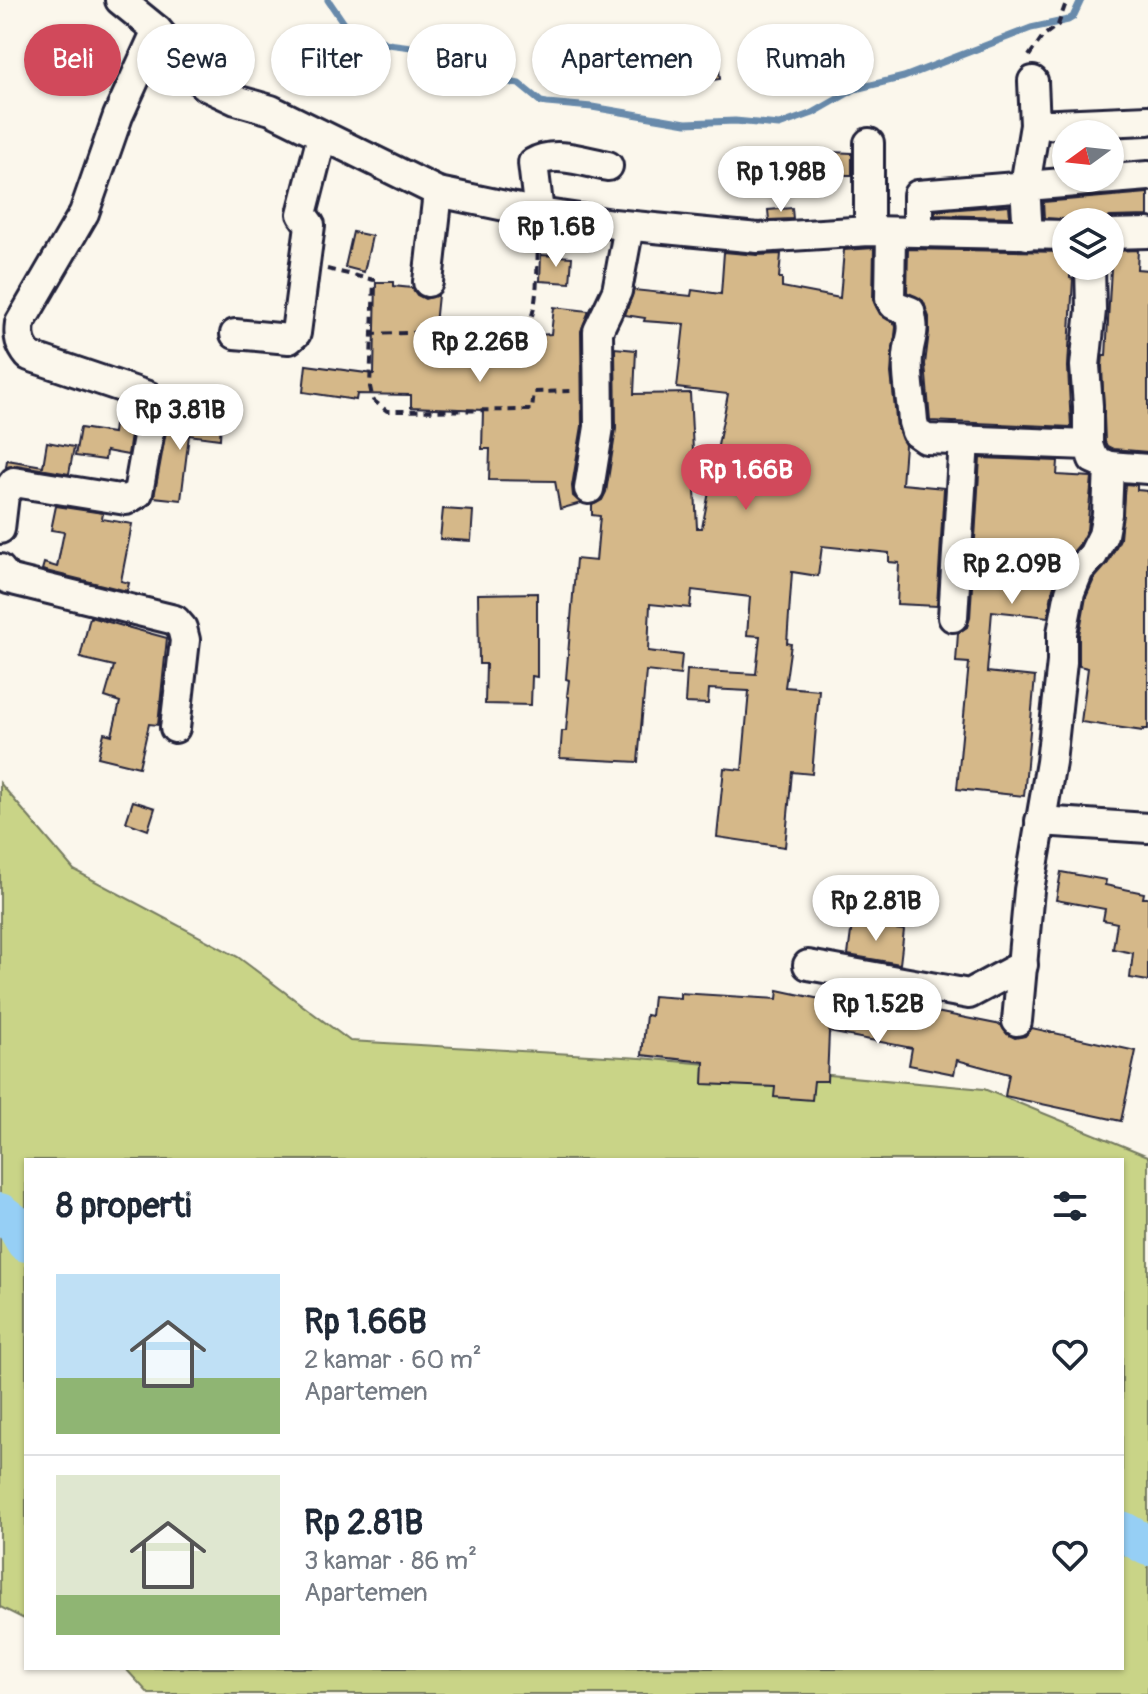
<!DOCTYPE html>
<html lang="id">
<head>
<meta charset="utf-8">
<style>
	body { margin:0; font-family:Pangolin,sans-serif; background:#f2f2f3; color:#1f2937; height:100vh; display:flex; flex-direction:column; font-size:30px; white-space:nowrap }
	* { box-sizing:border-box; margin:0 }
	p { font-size:26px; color:#747a83 }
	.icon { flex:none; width:44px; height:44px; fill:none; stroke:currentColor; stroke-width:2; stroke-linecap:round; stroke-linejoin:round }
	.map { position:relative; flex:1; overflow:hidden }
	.sheet { position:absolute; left:24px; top:1158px; width:1100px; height:512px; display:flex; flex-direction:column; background:#fff; border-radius:0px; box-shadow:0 2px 6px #0004 }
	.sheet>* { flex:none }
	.top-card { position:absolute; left:24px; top:24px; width:1100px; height:72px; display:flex; gap:16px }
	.needle { width:52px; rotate:255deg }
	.buttons { position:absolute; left:1052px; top:120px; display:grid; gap:16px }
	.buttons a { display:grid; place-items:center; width:72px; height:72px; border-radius:50%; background:#fff; box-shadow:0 2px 6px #0004; font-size:40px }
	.price { position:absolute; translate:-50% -68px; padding:0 18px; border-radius:28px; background:#fff; color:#222; font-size:26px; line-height:52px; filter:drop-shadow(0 2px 4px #0008) }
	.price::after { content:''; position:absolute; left:50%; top:48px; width:24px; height:18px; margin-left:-12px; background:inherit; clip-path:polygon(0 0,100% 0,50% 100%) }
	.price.on { background:#d1495b; color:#fff }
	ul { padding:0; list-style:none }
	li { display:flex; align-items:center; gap:24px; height:200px; padding:0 32px }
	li+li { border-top:2px solid #e0e1e3 }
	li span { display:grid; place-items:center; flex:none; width:224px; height:160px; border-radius:0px; color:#555 }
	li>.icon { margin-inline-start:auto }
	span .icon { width:96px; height:96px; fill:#fffc; stroke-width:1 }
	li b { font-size:34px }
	h2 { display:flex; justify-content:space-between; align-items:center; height:96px; padding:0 32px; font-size:34px }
	.tag { padding:0 28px; border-radius:36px; background:#fff; box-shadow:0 2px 6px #0004; font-size:28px; line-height:72px }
	.tag.on { background:#d1495b; color:#fff }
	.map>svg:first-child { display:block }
	.green { fill:#c9d487; stroke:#767b61; stroke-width:2 }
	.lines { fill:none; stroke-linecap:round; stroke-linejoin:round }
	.stream { stroke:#688aab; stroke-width:7 }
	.river { stroke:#96cff5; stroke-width:40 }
	.building { fill:#d5b889; stroke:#22223b; stroke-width:2 }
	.minor-casing { stroke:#22223b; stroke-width:34 }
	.path { stroke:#22223b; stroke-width:4; stroke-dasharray:8 6; stroke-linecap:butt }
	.minor { stroke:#fbf7ec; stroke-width:28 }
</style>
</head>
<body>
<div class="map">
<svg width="1148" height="1694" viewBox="0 0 1148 1694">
	<rect width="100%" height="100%" fill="#fbf7ec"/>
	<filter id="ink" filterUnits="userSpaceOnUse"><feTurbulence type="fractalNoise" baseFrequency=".0125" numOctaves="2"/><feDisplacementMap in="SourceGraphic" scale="16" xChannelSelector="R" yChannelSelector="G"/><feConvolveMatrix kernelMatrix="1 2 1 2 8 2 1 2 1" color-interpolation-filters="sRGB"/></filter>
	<g filter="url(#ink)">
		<path class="green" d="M0 783 74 870 238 957 350 1041 641 1058 984 1089 1148 1156V1694H149L125 1668H1122V1160H26V1620L0 1607Z"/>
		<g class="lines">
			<path class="stream" d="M328 0 345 25 388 44 435 50 446 69 519 84 541 102 547 103 592 107 686 123 735 121 779 125 813 113 855 89 904 77 1031 28 1068 20 1073 17 1081 0"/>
			<g class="river">
				<path d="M0 1213 16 1225 26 1242"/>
				<path d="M1122 1531 1148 1546"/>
			</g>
		</g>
		<g class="building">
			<path d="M718 56 720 79 699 82 696 58Z"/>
			<path d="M830 152 852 153V175H830Z"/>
			<path d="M1148 193V216L1110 217 1099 222 1044 218 1043 202Z"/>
			<path d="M1009 205 1010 217 935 215V211Z"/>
			<path d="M792 208 793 219 769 220 768 210Z"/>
			<path d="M353 232 372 236 364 272 345 267Z"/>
			<path d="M874 248 873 300 880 314 895 324 896 327 891 373 897 427 905 445 902 484 944 488 937 606 897 604 899 563 889 562V553L822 546 818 576 792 572 787 643 791 644 785 687 819 690 812 774 792 772 785 847 717 837 724 768 742 770 749 691 709 689 708 704 685 703 687 670 756 674 760 636 747 635 750 597 692 590 690 608 650 604 648 651 682 655 680 675 646 671 638 762 560 758 562 731H566L569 697 567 696 569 680 566 679 576 559 596 561 600 516 592 515V505L602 500 606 492 616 429 615 348 636 350 634 394 690 393 697 528H702L728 394 677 388 684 324 644 321 645 318 625 315 634 290 691 296 692 290 721 294 724 252 757 255 781 254 779 278H782V287L840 298 844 250Z"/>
			<path d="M908 249 1066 252V266H1070V278L1073 279 1068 367 1071 427 930 421 925 364 929 332V317L923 301 907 292Z"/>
			<path d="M1138 250 1137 269 1148 270V452L1113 449 1107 446 1105 442 1102 366 1103 356H1106L1112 251Z"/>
			<path d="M541 255 572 257 570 283 540 281Z"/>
			<path d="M376 282H393V286L412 288 417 295 425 299 438 295 434 334 513 337 551 334 554 307 589 311 581 331 582 426 572 486 573 496 581 503 560 509 555 481 489 480 490 449H482L483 410 411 407V395L357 394 356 400 303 392 306 365 374 374Z"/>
			<path d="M169 415 221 420 220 439 189 435 181 500 154 497Z"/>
			<path d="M114 425 132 429 128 455 106 451 105 460 75 456 80 428 113 433Z"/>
			<path d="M47 442 74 447 69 474 17 465 6 467 7 460 43 466Z"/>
			<path d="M980 458 1058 461 1057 475 1092 477 1087 530 1079 545 1063 564 1053 588 1048 617 992 611 987 672 1035 677 1024 796 957 789 969 663 956 662 958 633 967 627 970 618Z"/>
			<path d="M1125 484 1137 485V490L1148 491V729H1143V731L1081 722 1088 668 1079 666V635L1086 597 1094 579 1108 563 1120 539Z"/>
			<path d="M56 506 103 513 102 519 132 524 121 581 129 583 127 591 42 570 44 563 57 567 64 532 51 530Z"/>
			<path d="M443 509 473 511 471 541 440 539Z"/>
			<path d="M537 593V677L532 676 531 705 485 704 486 664H479L478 594Z"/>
			<path d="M90 617 167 638 158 725 149 724 139 767 98 757 104 733 112 735 120 702 105 697 114 666 80 658Z"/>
			<path d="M133 801 155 808 148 830 126 822Z"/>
			<path d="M1061 872 1106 880 1105 885 1144 893 1143 898H1148V981L1130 978 1133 953 1113 949 1117 923 1103 920 1105 909 1056 900Z"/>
			<path d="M852 924 904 930 900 964 848 955Z"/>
			<path d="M844 989 896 998V1004L1001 1025 1007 1034 1015 1038 1025 1036 1032 1028 1136 1051 1121 1121 1005 1096 1009 1074 957 1060 954 1074 909 1065 912 1048 829 1032 827 1081H814L812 1100 774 1097 775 1087 703 1084 704 1062 642 1055 646 1015 651 1016 653 996 680 998V993L777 999 778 990 834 1002 835 992 844 994Z"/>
		</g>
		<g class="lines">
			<g class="minor-casing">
				<g id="minor">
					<path d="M120 0 157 30 204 85 236 100 271 110 438 192 539 213 613 224 758 238 869 231 1066 235"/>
					<path d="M1035 125 1148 120"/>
					<path d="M539 213 533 163C555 150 585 162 608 166"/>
					<path d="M869 231V143"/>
					<path d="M918 231V195L1148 176"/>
					<path d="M891 233 890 299 894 305 910 311C916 336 910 334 908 356 906 377 912 401 913 422L916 432 926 439 1088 445 1093 459 1109 466 1148 469"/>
					<path d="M1110 234 1148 233"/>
					<path d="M1028 235 1025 185 1035 125 1033 81"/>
					<path d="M428 282 438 192"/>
					<path d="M235 334 289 339 296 333 310 225 302 214 322 136"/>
					<path d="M1088 445V406L1085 366 1091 310 1090 266"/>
					<path d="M589 489 599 427 598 331 617 291 629 226"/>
					<path d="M0 529 4 495 14 482 126 500 138 493 154 403 148 396 29 356C20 345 18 337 20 323L84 213 118 116 157 30"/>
					<path d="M0 569 8 579 175 620 182 628 185 640 175 728"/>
					<path d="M953 617 964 441"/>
					<path d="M1040 821 1148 828"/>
					<path d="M808 965 969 994 1023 965"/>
					<path d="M1017 1021 1029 890 1051 762 1062 662V633L1070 592 1079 570 1093 555 1103 535 1107 514 1109 466"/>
				</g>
			</g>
			<g class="path">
				<path d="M1029 56 1043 36 1058 25 1067 0"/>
				<path d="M327 269 374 280 370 387 373 400 387 411 532 410 534 392 575 391"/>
				<path d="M370 334 510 330C516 328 523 328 528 323 539 311 537 256 538 238"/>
			</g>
			<use href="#minor" class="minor"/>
		</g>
	</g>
</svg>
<div class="buttons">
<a><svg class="needle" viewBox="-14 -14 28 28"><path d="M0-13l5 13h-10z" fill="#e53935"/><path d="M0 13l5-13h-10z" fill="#747a83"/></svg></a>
<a><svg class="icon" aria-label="layers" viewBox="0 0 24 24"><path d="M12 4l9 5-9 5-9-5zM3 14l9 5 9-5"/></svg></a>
</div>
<b class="price" style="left:781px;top:214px">Rp 1.98B</b>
<b class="price" style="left:556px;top:269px">Rp 1.6B</b>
<b class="price" style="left:480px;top:384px">Rp 2.26B</b>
<b class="price" style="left:180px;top:452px">Rp 3.81B</b>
<b class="price on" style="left:746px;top:512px">Rp 1.66B</b>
<b class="price" style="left:1012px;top:606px">Rp 2.09B</b>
<b class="price" style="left:876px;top:943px">Rp 2.81B</b>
<b class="price" style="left:878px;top:1046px">Rp 1.52B</b>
<div class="top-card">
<a class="tag on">Beli</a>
<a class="tag">Sewa</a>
<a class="tag">Filter</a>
<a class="tag">Baru</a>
<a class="tag">Apartemen</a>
<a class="tag">Rumah</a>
</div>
<section class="sheet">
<h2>8 properti<svg class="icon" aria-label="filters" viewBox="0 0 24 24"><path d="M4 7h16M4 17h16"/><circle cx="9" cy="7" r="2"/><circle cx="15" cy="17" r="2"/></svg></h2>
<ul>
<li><span style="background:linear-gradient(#bfe0f5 65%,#8fb573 0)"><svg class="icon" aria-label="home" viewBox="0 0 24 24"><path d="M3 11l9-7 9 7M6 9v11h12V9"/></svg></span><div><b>Rp 1.66B</b><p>2 kamar · 60 m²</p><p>Apartemen</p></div><svg class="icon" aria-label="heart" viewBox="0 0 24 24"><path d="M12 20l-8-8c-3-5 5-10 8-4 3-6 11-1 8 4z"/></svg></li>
<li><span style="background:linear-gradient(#dfe7d0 75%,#8fb573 0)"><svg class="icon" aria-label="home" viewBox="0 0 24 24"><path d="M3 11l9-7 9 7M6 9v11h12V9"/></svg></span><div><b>Rp 2.81B</b><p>3 kamar · 86 m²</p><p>Apartemen</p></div><svg class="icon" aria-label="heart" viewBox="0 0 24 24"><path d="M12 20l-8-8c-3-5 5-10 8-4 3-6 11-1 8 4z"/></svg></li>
</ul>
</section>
</div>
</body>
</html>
